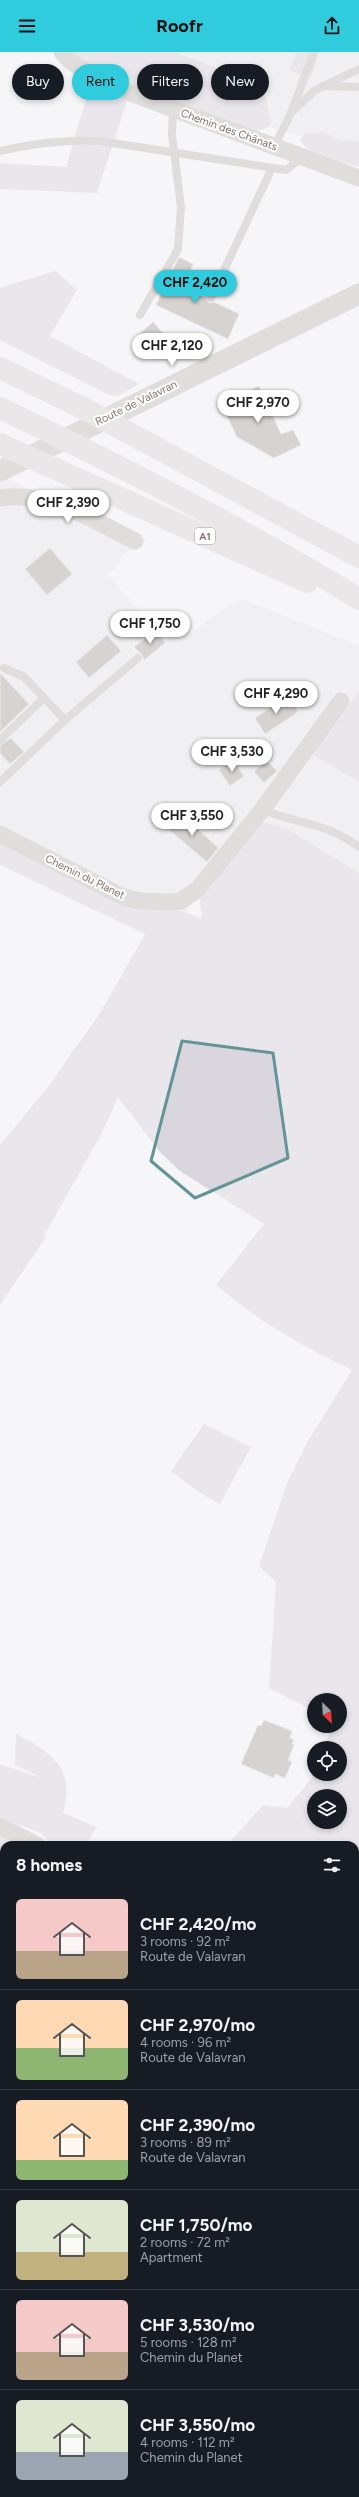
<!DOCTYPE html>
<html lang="en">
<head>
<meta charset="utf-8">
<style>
	body { margin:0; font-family:Figtree,sans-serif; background:#20242c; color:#f1f3f6; height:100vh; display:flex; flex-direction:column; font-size:15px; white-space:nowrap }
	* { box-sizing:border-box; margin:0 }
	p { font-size:13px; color:#9ea1a6 }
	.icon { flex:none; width:22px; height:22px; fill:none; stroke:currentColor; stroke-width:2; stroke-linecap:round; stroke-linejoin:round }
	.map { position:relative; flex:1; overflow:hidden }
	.sheet { position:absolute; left:0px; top:1789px; width:359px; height:656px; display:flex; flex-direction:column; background:#171b24; border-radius:12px 12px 0 0; box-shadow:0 2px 6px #0003 }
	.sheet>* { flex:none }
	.hud { position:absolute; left:12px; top:12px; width:335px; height:36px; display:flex; gap:8px }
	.needle { width:26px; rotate:156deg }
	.fabs { position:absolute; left:307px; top:1641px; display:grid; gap:8px }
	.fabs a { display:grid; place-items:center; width:40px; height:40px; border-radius:50%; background:#171b24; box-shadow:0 2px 6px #0003; font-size:20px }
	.price { position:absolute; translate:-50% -34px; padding:0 9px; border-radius:14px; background:#fff; color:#222; font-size:13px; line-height:26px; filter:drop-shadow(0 1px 2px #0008) }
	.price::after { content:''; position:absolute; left:50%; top:24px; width:12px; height:9px; margin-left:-6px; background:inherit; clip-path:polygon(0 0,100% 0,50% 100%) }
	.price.current { background:#30cbdd; color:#111 }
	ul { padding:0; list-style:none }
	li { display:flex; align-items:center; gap:12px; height:100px; padding:0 16px }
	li+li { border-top:1px solid #363941 }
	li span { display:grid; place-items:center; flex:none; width:112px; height:80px; border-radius:6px; color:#555 }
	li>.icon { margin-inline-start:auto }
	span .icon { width:48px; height:48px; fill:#fffc; stroke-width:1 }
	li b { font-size:17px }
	h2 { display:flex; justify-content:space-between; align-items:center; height:48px; padding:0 16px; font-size:17px }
	.chip { padding:0 14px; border-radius:18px; background:#171b24; box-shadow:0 2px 6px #0003; font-size:14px; line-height:36px }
	.chip.current { background:#30cbdd; color:#111 }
	header { display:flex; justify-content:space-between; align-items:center; height:52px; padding:0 16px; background:#30cbdd; color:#111; font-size:18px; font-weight:700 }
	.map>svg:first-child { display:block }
	.built { fill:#e8e6e8 }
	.green { fill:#dad6de; fill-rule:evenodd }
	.building { fill:#b2a8a3; stroke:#d7d8d9 }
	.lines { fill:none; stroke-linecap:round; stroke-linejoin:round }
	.service { stroke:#c5bfbc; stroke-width:8 }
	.minor { stroke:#c5bfbc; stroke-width:17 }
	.tertiary { stroke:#c5bfbc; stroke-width:21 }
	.motorway { stroke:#dad5d2; stroke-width:22 }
	.marked { fill:none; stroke:#639597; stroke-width:3; stroke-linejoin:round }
	.labels { text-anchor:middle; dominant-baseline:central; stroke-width:4; stroke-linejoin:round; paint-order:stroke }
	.shield { fill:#fff; stroke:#aa9c95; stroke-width:1 }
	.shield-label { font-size:10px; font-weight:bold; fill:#857168 }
	.street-label { font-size:11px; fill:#857168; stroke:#fff }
</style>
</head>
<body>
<header><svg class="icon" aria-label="menu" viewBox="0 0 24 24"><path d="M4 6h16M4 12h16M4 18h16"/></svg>Roofr<svg class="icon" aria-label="share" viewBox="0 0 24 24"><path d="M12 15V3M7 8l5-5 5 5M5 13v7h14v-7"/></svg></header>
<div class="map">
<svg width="359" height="2445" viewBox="0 0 359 2445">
	<rect width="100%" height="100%" fill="#f5f5f8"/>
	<g class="built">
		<path d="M176 0H296L289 18 309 27 320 0H359V95L296 83 269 75 271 72 263 34Z"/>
		<path d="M0 424 146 488 118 506 122 510 107 522 166 589 184 575 190 582 225 556 242 547 359 594V639L312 702 359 730V821L286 776 199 844 186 860 167 856 0 788Z"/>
	</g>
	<g class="green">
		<path d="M73 0H176L263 34 271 72 269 75 256 80 103 23 82 10Z"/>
		<path d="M296 0H320L310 27 289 18Z"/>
		<path d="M89 36 127 49 97 141 0 137V111L66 115Z"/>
		<path d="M323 80 340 88 359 89V115C340 109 310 106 300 88L305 82Z"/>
		<path d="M55 219 77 238 50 284 139 332 118 344 109 343 0 288V236Z"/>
		<path d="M359 639V730L312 702Z"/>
		<path d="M261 770 286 776 359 821V1914H355V1793H227L263 1753 287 1756 315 1722H340V1696H325L331 1674H340V1648H314V1659L269 1636 276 1530 259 1514 287 1431 308 1389 352 1318C298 1292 262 1272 216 1233L264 1172 180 1119 160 1100 118 1045 103 1079 44 1184 46 1185 0 1253V1093L48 1035 100 961 145 882 0 813V788L167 856 186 860 202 867 199 844ZM314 1744H340V1770H314Z"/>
		<path d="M204 1372 251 1395 220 1452 197 1439 171 1419Z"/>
		<path d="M16 1682C52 1700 76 1717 63 1761L97 1775 85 1793H51L41 1781 0 1766V1712L42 1726 15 1713Z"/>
		<path d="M0 1783 22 1793H4V1949L0 1950Z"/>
		<path d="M355 2206H359V2329L355 2328Z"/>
		<path d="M35 2441H145L141 2445H33Z"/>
	</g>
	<g class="building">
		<path d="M179 205 193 212 183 236 206 246 209 251 214 250 239 262 228 287 156 253Z"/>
		<path d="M153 270 169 288 153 302 137 284Z"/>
		<path d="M259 334 281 382 293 378 301 393 274 406 237 385 221 352Z"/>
		<path d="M50 496 72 522 47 543 25 517Z"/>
		<path d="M155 579 165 591 144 608 142 603 134 595Z"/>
		<path d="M107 583 121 599 89 626 76 610Z"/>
		<path d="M0 621 29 652 0 680Z"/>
		<path d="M288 644 298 660 265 682 255 666Z"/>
		<path d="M11 686 24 700 10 712 0 701V693Z"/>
		<path d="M233 708 244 724 230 734 219 718Z"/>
		<path d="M266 708 277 719 264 731 254 720Z"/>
		<path d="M180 760 218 796 207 810 166 775Z"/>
		<path d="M264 1668 292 1679 290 1686 294 1688 292 1692 294 1693 288 1708 292 1710 285 1726 275 1722 274 1726 241 1712 258 1673 261 1674Z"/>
	</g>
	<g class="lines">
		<g class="service">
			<path d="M324 34 359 35"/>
			<path d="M294 58 315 38 359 17"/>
			<path d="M274 95 291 61 314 0"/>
			<path d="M0 99C33 92 65 87 100 89L286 118 302 105"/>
			<path d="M211 246 272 116"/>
			<path d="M140 263 178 197 181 156 172 83 173 57"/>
			<path d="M4 616 24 625 65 668"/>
			<path d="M0 688 44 646"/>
			<path d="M0 730 65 668 138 606"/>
			<path d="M262 758C299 772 325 770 359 795"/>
			<path d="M0 1959 4 1957"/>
			<path d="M355 2071 359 2056"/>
			<path d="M355 2346 359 2347"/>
			<path d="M110 2441 114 2445"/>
		</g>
		<g class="minor">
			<path d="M62 0 70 9 101 30 359 126"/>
			<path d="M0 446C48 438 94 469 135 489"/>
			<path d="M0 782 123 845 140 849 172 850 180 849 197 838 262 758 341 649"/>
			<path d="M0 1774 37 1793"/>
			<path d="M355 1919H359"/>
			<path d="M46 2445 47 2441"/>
		</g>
		<path class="tertiary" d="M0 419 359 242"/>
		<g class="motorway">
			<path d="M0 316 83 356 359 505"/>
			<path d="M0 356C122 415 243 476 359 547"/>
			<path d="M0 392 307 530"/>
		</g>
	</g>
	<path d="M0 0H359V2445H0ZM182 989 273 1001 288 1106 195 1146 151 1109Z" fill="#f5f5f8" fill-opacity=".55" fill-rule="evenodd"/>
	<path class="marked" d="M182 989 273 1001 288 1106 195 1146 151 1109Z"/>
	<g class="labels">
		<rect class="shield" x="195" y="476" width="20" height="16" rx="3"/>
		<g class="shield-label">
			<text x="205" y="484">A1</text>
		</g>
		<g class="street-label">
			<text transform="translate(229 78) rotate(20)">Chemin des Chânats</text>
			<text transform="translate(136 351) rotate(-26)">Route de Valavran</text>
			<text transform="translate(85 825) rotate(26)">Chemin du Planet</text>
		</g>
	</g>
</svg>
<div class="fabs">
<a><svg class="needle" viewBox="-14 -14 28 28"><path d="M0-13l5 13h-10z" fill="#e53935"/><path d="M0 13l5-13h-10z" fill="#9ea1a6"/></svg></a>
<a><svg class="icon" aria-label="locate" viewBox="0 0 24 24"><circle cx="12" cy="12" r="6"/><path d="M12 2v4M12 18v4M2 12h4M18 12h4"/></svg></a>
<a><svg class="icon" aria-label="layers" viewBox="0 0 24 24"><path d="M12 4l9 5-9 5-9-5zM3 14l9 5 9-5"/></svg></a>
</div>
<b class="price current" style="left:195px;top:252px">CHF 2,420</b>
<b class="price" style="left:172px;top:315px">CHF 2,120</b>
<b class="price" style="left:258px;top:372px">CHF 2,970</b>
<b class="price" style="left:68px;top:472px">CHF 2,390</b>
<b class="price" style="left:150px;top:593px">CHF 1,750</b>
<b class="price" style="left:276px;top:663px">CHF 4,290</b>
<b class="price" style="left:232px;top:721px">CHF 3,530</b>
<b class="price" style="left:192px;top:785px">CHF 3,550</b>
<div class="hud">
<a class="chip">Buy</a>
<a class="chip current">Rent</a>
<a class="chip">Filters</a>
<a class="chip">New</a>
</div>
<section class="sheet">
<h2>8 homes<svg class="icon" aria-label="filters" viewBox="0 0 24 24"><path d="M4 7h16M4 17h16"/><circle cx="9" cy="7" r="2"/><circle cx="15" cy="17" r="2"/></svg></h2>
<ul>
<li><span style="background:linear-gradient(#f6c9c9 65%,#b9a48a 0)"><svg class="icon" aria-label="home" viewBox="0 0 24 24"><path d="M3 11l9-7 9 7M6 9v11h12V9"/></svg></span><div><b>CHF 2,420/mo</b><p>3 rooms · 92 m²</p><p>Route de Valavran</p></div></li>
<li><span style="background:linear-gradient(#ffd9b3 60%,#8fb573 0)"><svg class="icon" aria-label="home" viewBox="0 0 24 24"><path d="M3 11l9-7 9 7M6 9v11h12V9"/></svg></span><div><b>CHF 2,970/mo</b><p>4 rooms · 96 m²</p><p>Route de Valavran</p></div></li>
<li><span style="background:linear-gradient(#ffd9b3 75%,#8fb573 0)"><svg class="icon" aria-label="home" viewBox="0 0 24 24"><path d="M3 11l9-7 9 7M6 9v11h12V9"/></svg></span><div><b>CHF 2,390/mo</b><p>3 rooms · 89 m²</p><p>Route de Valavran</p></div></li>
<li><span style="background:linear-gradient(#dfe7d0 65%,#c2b280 0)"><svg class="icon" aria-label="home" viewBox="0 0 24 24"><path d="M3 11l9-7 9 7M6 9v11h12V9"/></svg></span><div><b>CHF 1,750/mo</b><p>2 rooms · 72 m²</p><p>Apartment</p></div></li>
<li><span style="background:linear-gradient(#f6c9c9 65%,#b9a48a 0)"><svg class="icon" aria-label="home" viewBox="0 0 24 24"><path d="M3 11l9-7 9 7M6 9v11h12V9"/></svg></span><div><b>CHF 3,530/mo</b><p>5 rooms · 128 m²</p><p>Chemin du Planet</p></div></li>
<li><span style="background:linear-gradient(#dfe7d0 65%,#9aa5b1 0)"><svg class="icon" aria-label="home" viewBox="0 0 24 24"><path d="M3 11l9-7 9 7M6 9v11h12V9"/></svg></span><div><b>CHF 3,550/mo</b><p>4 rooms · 112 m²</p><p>Chemin du Planet</p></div></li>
</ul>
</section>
</div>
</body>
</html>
